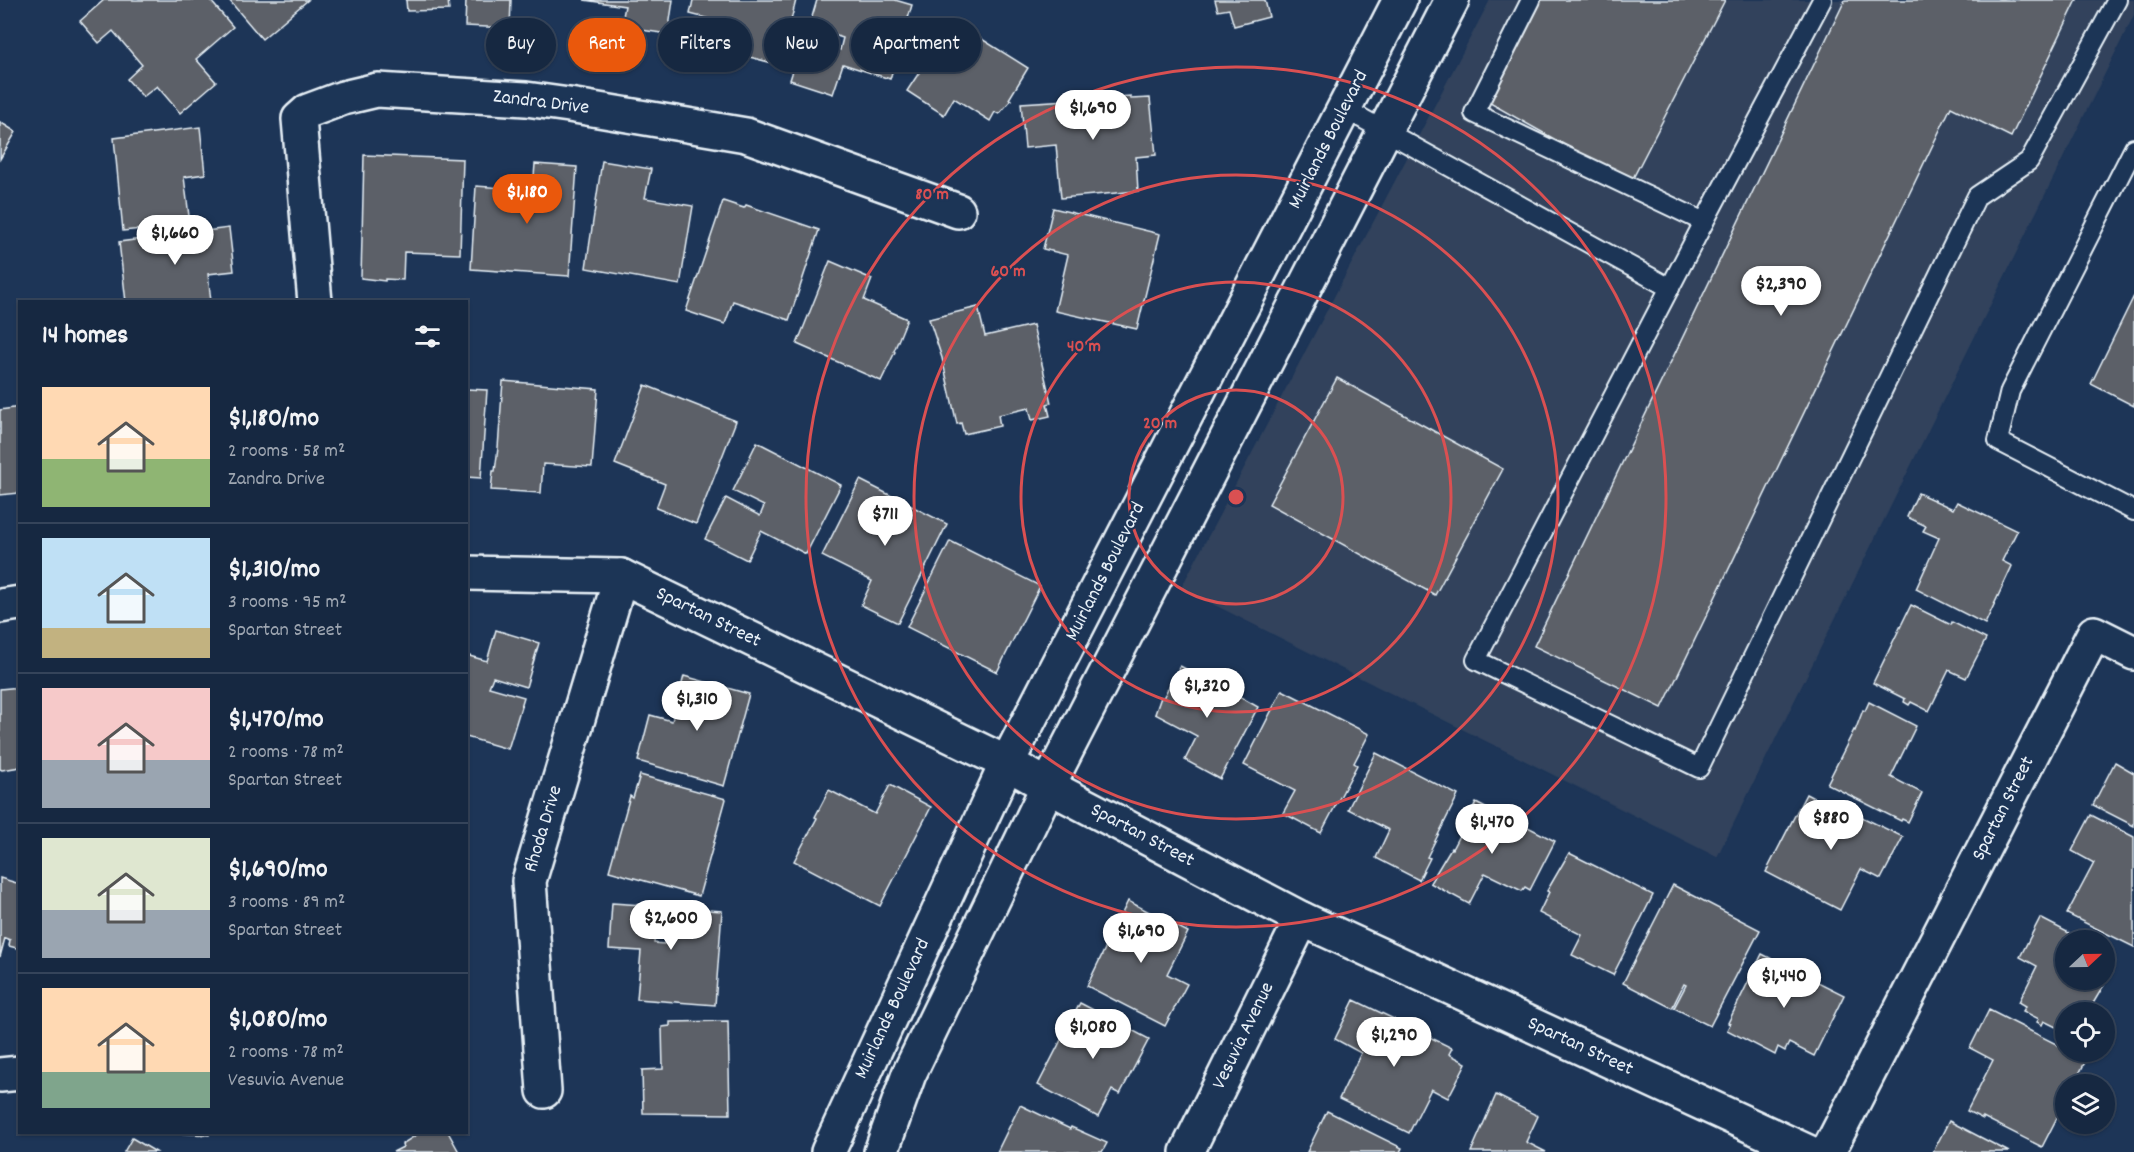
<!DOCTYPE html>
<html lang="en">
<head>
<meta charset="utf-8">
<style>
	body { margin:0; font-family:Dekko,sans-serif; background:#1f3048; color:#f1f3f6; height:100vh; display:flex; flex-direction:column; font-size:22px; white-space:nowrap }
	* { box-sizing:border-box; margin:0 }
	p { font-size:20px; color:#9ea6b1 }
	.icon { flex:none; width:33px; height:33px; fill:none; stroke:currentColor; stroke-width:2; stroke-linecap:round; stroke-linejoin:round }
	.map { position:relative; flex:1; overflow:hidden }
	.side { position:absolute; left:18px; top:300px; width:450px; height:834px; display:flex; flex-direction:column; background:#162841; border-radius:0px; box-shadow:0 2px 4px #0004,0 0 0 2px #35445a }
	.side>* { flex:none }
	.banner { position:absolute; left:486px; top:18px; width:570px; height:54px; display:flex; gap:12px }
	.needle { width:39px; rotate:68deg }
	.buttons { position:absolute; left:2055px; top:930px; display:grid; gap:12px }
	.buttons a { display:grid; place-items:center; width:60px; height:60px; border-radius:50%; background:#162841; box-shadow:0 2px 4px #0004,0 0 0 2px #35445a; font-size:30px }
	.price { position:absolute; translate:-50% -51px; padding:0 14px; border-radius:21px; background:#fff; color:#222; font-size:20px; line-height:39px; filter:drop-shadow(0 2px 3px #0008) }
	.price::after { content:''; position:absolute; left:50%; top:36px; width:18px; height:14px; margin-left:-9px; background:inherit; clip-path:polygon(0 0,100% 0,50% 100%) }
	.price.current { background:#ea580c; color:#fff }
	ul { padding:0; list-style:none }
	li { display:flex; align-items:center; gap:18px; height:150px; padding:0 24px }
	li+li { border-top:2px solid #35445a }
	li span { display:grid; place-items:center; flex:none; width:168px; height:120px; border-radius:0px; color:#555 }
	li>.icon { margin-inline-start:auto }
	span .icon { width:72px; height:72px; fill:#fffc; stroke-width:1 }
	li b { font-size:26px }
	h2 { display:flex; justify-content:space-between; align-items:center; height:72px; padding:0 24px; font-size:26px }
	.chip { padding:0 21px; border-radius:27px; background:#162841; box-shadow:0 2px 4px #0004,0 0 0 2px #35445a; font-size:21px; line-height:54px }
	.chip.current { background:#ea580c; color:#fff }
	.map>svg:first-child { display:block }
	.built { fill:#30425c }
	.building { fill:#5c6067; stroke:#e8f1f8; stroke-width:1.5 }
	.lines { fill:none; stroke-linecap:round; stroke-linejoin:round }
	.lane-casing { stroke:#e8f1f8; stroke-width:22 }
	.street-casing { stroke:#e8f1f8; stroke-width:38 }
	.secondary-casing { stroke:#e8f1f8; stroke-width:38 }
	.lane { stroke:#1d3557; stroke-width:18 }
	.street { stroke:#1d3557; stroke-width:33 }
	.secondary { stroke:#1d3557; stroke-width:33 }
	.ring { fill:none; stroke:#da5052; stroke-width:3 }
	.labels { text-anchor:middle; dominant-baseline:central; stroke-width:4.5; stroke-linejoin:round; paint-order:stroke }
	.street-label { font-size:20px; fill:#e8f1f8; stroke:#1d3557 }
	.centre { fill:#da5052; stroke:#1d3557; stroke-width:3 }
	.ring-label { font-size:18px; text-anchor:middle; font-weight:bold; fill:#da5052; stroke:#1d3557; stroke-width:4.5; stroke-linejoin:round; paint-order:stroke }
</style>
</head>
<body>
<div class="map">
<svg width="2134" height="1152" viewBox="0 0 2134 1152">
	<rect width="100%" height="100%" fill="#1d3557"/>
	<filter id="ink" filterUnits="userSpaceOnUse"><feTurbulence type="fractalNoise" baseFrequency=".0167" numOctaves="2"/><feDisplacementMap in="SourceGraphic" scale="12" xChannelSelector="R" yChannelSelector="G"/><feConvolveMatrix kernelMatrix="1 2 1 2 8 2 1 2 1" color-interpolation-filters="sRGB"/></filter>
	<g filter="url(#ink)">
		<path class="built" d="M1490 0H2134V15L1717 857 1181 588Z"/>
		<g class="building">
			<path d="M104 0H210L233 27 196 59 216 82 180 113 157 86 143 97 127 79 142 65 113 31 99 43 80 21Z"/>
			<path d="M229 0H308L262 39Z"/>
			<path d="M406 0H448L449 10 407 11Z"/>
			<path d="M466 0H511L510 28 465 26Z"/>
			<path d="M584 0H673L668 34 621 27 625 6Z"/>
			<path d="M693 0H796L780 65 738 54 745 28 690 14Z"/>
			<path d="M817 0H895L912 5 890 79 843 64 833 94 790 80 803 38 840 50 843 38 809 27Z"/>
			<path d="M1215 0H1265L1269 17 1234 26 1229 9 1218 11Z"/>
			<path d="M1538 0H1725L1631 182 1490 103Z"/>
			<path d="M1845 0H2077L2011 137 1951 107 1662 708 1534 646Z"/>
			<path d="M953 21 1028 68 1009 99 1011 100 999 114 995 112 990 121 954 98 944 115 907 91Z"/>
			<path d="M1131 96V99L1150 98 1156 155 1136 157 1138 191 1061 198 1056 145 1025 148 1021 103Z"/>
			<path d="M0 122 16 132 0 159Z"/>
			<path d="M200 127 205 174 184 177 190 224 123 231 114 138Z"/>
			<path d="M364 155 463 159 460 254 404 252 403 280 385 279V281L361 278Z"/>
			<path d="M602 161 651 169 645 198 693 206 680 285 586 268Z"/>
			<path d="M535 164 577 167 569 276 471 269 476 186 533 190Z"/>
			<path d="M723 201 744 208 746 205 819 230 789 320 733 301 725 324 686 311Z"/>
			<path d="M1053 208 1160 234 1137 329 1055 311 1068 255 1043 249Z"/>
			<path d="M229 228 234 271 208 274 211 302H126L119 242Z"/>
			<path d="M830 261 872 279 864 300 907 319 894 351 895 352 881 381 797 344Z"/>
			<path d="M2134 296V406L2091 384Z"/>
			<path d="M978 307 985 336 1033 325 1051 403 1047 404 1050 416 1032 420 1029 408 998 415 1000 426 964 434 961 423 957 424 942 358 929 319Z"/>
			<path d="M1337 378 1503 469 1435 595 1269 504Z"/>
			<path d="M503 381 598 389 592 467 543 464 541 493 491 490 493 471H495L498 448Z"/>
			<path d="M645 385 736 421 696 524 656 508 665 484 615 464Z"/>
			<path d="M466 389 487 390 481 478 466 477Z"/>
			<path d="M20 407V497L19 493 0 495V410Z"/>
			<path d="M757 442 841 485 806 554 761 531 747 560 705 539 726 498 760 516 764 506 733 491Z"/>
			<path d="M860 480 947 524 898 623 861 605 872 581 822 556Z"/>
			<path d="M1918 493 1953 509 1957 502 2017 531 2002 561 2012 566 1985 624 1916 589 1939 538 1923 531 1926 526 1907 517Z"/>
			<path d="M950 541 1040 586 997 672 907 627Z"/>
			<path d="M1911 605 1951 625 1952 622 1986 639 1966 678 1949 670 1929 711 1911 702 1909 705 1904 702 1905 699 1873 683Z"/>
			<path d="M496 630 539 643 526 687 493 677 489 687 524 697 508 749 466 737V655L487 661Z"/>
			<path d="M1180 666 1230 692 1236 693 1235 694 1258 707 1220 779 1185 760 1197 736 1155 714 1161 697 1163 698Z"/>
			<path d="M684 676 749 694 724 786 638 761 650 715 672 721Z"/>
			<path d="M20 687V767L2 770 0 769V689Z"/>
			<path d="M1282 690 1369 734 1354 763 1357 765 1321 833 1283 813 1295 791 1244 765Z"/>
			<path d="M1869 702 1916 726 1891 777 1922 793 1908 822 1902 819 1901 821 1827 784 1854 730 1855 731 1863 710 1865 711Z"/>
			<path d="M1376 753 1458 795 1427 857 1430 858 1419 880 1376 858 1389 830 1348 809Z"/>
			<path d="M2115 762 2134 773V826L2093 805Z"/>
			<path d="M640 775 726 799 699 896 609 871 630 796 633 798Z"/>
			<path d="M890 785 931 807 880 906 794 861 817 818 815 817 829 790 875 814Z"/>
			<path d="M1806 794 1823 803 1825 799 1903 837 1881 879 1861 869 1840 910 1766 872Z"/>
			<path d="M1476 803 1497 814 1499 812 1555 841 1530 890 1525 887 1522 891 1485 873 1469 904 1430 883 1451 848 1452 849Z"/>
			<path d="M2091 815 2134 837V947L2067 914 2094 863 2072 851Z"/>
			<path d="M1569 853 1653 895 1613 975 1572 955 1582 935 1539 913 1549 892 1547 891Z"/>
			<path d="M0 878 20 884V949L9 946 10 940 5 938 0 957Z"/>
			<path d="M1673 885 1760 930 1710 1026 1674 1008 1686 985 1684 984 1672 1008 1623 983Z"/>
			<path d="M1128 901 1188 932 1167 974 1187 984 1165 1026 1087 986Z"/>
			<path d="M612 903 657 906 654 943 664 944 667 907 722 911 715 1005 637 999 641 951 609 949Z"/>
			<path d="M2040 918 2073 935 2071 938 2076 940H2066V980H2104V955L2115 960 2102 984 2104 985 2088 1012H2066V1032L2044 1021 2042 1025 2037 1022 2039 1019 2023 1011 2026 1006 2019 1002 2037 966 2020 957Z"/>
			<path d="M1762 954 1844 995 1814 1056 1789 1043 1785 1051 1778 1047 1775 1055 1727 1030 1730 1024 1728 1023Z"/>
			<path d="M1354 1000 1394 1019 1378 1051 1387 1055 1403 1024 1452 1048 1449 1054 1466 1063 1448 1098 1431 1089 1409 1133 1339 1099 1361 1053 1335 1039Z"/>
			<path d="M1080 1003 1149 1039 1120 1094 1112 1090 1098 1117 1038 1085Z"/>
			<path d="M1989 1010 2066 1049V1052H2070L2086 1060 2074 1084H2066V1100L2042 1147 1983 1117V1119L1967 1111 1993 1060 1970 1048Z"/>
			<path d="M728 1021 730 1114 643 1113 642 1070 663 1069 662 1027 670 1026V1022Z"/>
			<path d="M1496 1095 1538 1116 1526 1142 1546 1152H1471Z"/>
			<path d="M1020 1105 1070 1129 1071 1127 1107 1143 1102 1152H997Z"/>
			<path d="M1327 1111 1402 1148 1400 1152H1307Z"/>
			<path d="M1949 1121 2009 1152H1933Z"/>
			<path d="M157 1132H209V1135Z"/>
			<path d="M448 1132 459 1152H393L403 1147 402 1144 421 1132Z"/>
			<path d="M132 1138 156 1152H124Z"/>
		</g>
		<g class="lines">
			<g class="lane-casing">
				<g id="lane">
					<path d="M1531 0 1474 113 1704 222"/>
					<path d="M1822 0 1704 222 1476 660 1699 768 1977 196 2029 161 2117 0"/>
					<path d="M1345 109 1670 288"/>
					<path d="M2134 148 2010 391 1998 441 2134 511"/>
				</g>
			</g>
			<g class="street-casing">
				<g id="street">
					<path d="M315 302 299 119 308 111 343 98 377 90 526 99 569 105 746 135 958 211"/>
					<path d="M466 573 621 576 1007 763 1048 786 1302 919 1808 1152"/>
					<path d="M0 606 20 603"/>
					<path d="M0 1075 20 1073"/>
					<path d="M544 1091 529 881 621 576"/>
					<path d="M1187 1152 1302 919"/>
					<path d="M1828 1152 2094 633 2134 653"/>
				</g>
			</g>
			<g class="secondary-casing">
				<g id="secondary">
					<path d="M828 1152 1007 763 1400 0"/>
					<path d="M881 1152 909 1074 1048 786 1452 0"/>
				</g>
			</g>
			<use href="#lane" class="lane"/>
			<use href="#street" class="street"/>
			<use href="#secondary" class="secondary"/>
		</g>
	</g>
	<g class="ring">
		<circle cx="1236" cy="497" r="107"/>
		<circle cx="1236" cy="497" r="215"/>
		<circle cx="1236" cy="497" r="322"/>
		<circle cx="1236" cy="497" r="430"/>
	</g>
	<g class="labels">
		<g class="street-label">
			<text transform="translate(541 103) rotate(7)">Zandra Drive</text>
			<text transform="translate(1329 140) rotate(-63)">Muirlands Boulevard</text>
			<text transform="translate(1106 572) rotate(-63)">Muirlands Boulevard</text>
			<text transform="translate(708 618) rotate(26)">Spartan Street</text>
			<text transform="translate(2004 809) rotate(-63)">Spartan Street</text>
			<text transform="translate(544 829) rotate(-73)">Rhoda Drive</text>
			<text transform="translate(1142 836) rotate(28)">Spartan Street</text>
			<text transform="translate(893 1009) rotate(-65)">Muirlands Boulevard</text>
			<text transform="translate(1244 1036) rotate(-64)">Vesuvia Avenue</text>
			<text transform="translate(1580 1047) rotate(25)">Spartan Street</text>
		</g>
	</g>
	<circle cx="1236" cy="497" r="9" class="centre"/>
	<g class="ring-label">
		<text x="932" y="199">80 m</text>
		<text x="1008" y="276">60 m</text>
		<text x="1084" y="351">40 m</text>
		<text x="1160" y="428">20 m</text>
	</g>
</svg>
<div class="buttons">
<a><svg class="needle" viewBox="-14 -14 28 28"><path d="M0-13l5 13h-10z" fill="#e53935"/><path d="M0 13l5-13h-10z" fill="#9ea6b1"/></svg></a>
<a><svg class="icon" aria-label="locate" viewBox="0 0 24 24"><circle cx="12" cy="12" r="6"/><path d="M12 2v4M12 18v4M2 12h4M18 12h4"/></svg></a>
<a><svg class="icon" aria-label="layers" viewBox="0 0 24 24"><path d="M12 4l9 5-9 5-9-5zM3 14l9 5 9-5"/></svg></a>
</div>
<b class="price" style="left:1093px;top:141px">$1,690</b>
<b class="price current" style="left:527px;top:225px">$1,180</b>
<b class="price" style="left:175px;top:266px">$1,660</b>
<b class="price" style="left:1781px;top:317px">$2,390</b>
<b class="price" style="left:885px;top:547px">$711</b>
<b class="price" style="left:1207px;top:719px">$1,320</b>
<b class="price" style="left:697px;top:732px">$1,310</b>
<b class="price" style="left:1831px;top:851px">$880</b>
<b class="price" style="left:1492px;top:855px">$1,470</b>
<b class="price" style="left:671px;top:951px">$2,600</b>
<b class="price" style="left:1141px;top:964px">$1,690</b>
<b class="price" style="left:1784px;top:1009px">$1,440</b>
<b class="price" style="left:1093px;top:1060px">$1,080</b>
<b class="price" style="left:1394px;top:1068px">$1,290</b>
<div class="banner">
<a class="chip">Buy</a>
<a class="chip current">Rent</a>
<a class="chip">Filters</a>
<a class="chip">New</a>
<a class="chip">Apartment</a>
</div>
<section class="side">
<h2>14 homes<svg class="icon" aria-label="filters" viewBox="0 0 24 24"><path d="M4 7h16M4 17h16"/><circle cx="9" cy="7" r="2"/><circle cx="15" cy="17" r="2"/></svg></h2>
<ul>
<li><span style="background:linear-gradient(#ffd9b3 60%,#8fb573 0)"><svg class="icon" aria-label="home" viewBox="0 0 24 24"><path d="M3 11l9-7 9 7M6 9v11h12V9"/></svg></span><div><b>$1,180/mo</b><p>2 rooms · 58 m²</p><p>Zandra Drive</p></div></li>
<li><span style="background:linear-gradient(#bfe0f5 75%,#c2b280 0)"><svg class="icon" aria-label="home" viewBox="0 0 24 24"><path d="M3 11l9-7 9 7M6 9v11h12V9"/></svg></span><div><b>$1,310/mo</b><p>3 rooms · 95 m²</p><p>Spartan Street</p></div></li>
<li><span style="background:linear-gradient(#f6c9c9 60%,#9aa5b1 0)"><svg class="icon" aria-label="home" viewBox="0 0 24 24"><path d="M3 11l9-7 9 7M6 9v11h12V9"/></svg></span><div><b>$1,470/mo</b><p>2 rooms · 78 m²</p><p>Spartan Street</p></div></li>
<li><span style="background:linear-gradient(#dfe7d0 60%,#9aa5b1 0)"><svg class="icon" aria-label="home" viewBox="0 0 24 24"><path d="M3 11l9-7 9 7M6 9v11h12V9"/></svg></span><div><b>$1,690/mo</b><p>3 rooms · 89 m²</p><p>Spartan Street</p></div></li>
<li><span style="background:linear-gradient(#ffd9b3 70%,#7fa58c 0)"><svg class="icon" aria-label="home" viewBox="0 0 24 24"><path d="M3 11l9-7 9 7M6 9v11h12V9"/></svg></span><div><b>$1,080/mo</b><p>2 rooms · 78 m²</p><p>Vesuvia Avenue</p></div></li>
</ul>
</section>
</div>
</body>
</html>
